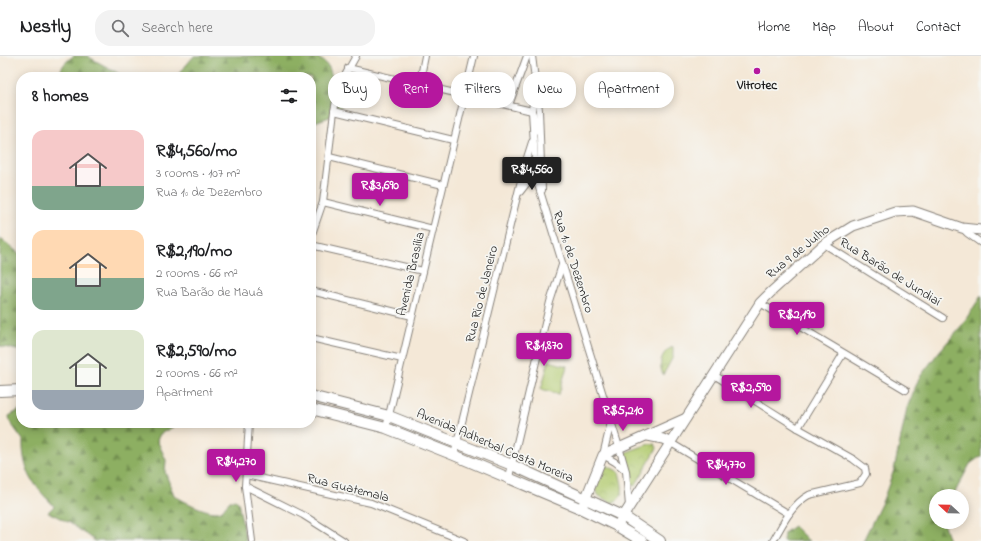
<!DOCTYPE html>
<html lang="en">
<head>
<meta charset="utf-8">
<style>
	body { margin:0; font-family:"Indie Flower",sans-serif; background:#f2f2f2; color:#202124; height:100vh; display:flex; flex-direction:column; font-size:15px; white-space:nowrap }
	* { box-sizing:border-box; margin:0 }
	p { font-size:13px; color:#757577 }
	.icon { flex:none; width:22px; height:22px; fill:none; stroke:currentColor; stroke-width:2; stroke-linecap:round; stroke-linejoin:round }
	.map { position:relative; flex:1; overflow:hidden }
	.panel { position:absolute; left:16px; top:16px; width:300px; height:356px; display:flex; flex-direction:column; background:#fff; border-radius:16px; box-shadow:0 2px 10px #0003 }
	.panel>* { flex:none }
	.top-card { position:absolute; left:328px; top:16px; width:380px; height:36px; display:flex; gap:8px }
	.needle { width:26px; rotate:292deg }
	.controls { position:absolute; left:929px; top:433px; display:grid; gap:8px }
	.controls a { display:grid; place-items:center; width:40px; height:40px; border-radius:50%; background:#fff; box-shadow:0 2px 10px #0003; font-size:20px }
	.price { position:absolute; translate:-50% -34px; padding:0 9px; border-radius:4px; background:#b5179e; color:#fff; font-size:13px; line-height:26px; filter:drop-shadow(0 1px 2px #0008) }
	.price::after { content:''; position:absolute; left:50%; top:24px; width:12px; height:9px; margin-left:-6px; background:inherit; clip-path:polygon(0 0,100% 0,50% 100%) }
	.price.on { background:#222; color:#fff }
	ul { padding:0; list-style:none }
	li { display:flex; align-items:center; gap:12px; height:100px; padding:0 16px }
	li span { display:grid; place-items:center; flex:none; width:112px; height:80px; border-radius:12px; color:#555 }
	li>.icon { margin-inline-start:auto }
	span .icon { width:48px; height:48px; fill:#fffc; stroke-width:1 }
	li b { font-size:17px }
	h2 { display:flex; justify-content:space-between; align-items:center; height:48px; padding:0 16px; font-size:17px }
	.chip { padding:0 14px; border-radius:16px; background:#fff; box-shadow:0 2px 10px #0003; font-size:14px; line-height:36px }
	.chip.on { background:#b5179e; color:#fff }
	header { display:flex; align-items:center; gap:24px; box-sizing:border-box; height:56px; padding:0 20px; background:#fff; border-bottom:1px solid #e0e0e0 }
	header strong { font-size:19px }
	nav { display:flex; gap:22px; margin-inline-start:auto; font-size:14px }
	.search { width:280px; height:36px; background:#f2f2f2; display:flex; align-items:center; gap:10px; box-sizing:border-box; padding:0 14px; border-radius:16px; color:#757577; font-size:15px }
	.map>svg:first-child { display:block }
	.forest { fill:url(#forest-firs); stroke:#54663f }
	.park { fill:url(#park-crowns); stroke:#677446 }
	.pitch { fill:#b2cb70; stroke:#677446 }
	.lines { fill:none; stroke-linecap:round; stroke-linejoin:round }
	.minor-casing { stroke:#88827a; stroke-width:8 }
	.secondary-casing { stroke:#88827a; stroke-width:11 }
	.primary-casing { stroke:#88827a; stroke-width:12 }
	.minor { stroke:#fff; stroke-width:6 }
	.secondary { stroke:#fff; stroke-width:9 }
	.primary { stroke:#fff; stroke-width:10 }
	.poi-dot { fill:#b5179e; stroke:#f6f6f2; stroke-width:1.5 }
	.labels { text-anchor:middle; dominant-baseline:central; stroke-width:3.5; stroke-linejoin:round; paint-order:stroke }
	.poi-label { font-size:13px; font-weight:bold; fill:#1c1c1c; stroke:#f6f6f2 }
	.street-label { font-size:13px; fill:#1c1c1c; stroke:#f6f6f2 }
</style>
</head>
<body>
<header>
<strong>Nestly</strong>
<div class="search"><svg class="icon" aria-label="search" viewBox="0 0 24 24"><circle cx="10" cy="10" r="6"/><path d="M15 15l6 6"/></svg>Search here</div>
<nav><a>Home</a><a>Map</a><a>About</a><a>Contact</a></nav>
</header>
<div class="map">
<svg width="981" height="485" viewBox="0 0 981 485">
	<defs>
		<pattern id="forest-firs" width="22" height="20" patternUnits="userSpaceOnUse"><rect width="22" height="20" fill="#8daf62"/><path d="M5 1l3.5 6h-7zM16 11l3.5 6h-7z" fill="#728e50"/></pattern>
		<pattern id="park-crowns" width="20" height="18" patternUnits="userSpaceOnUse"><rect width="20" height="18" fill="#b2cb70"/><path d="M2 6a3 3 0 1 1 6 0M12 15a3 3 0 1 1 6 0" fill="none" stroke="#98ae60"/></pattern>
	</defs>
	<rect width="100%" height="100%" fill="#f6f6f2"/>
	<filter id="ink" filterUnits="userSpaceOnUse"><feTurbulence type="fractalNoise" baseFrequency=".025" numOctaves="2"/><feDisplacementMap in="SourceGraphic" scale="8" xChannelSelector="R" yChannelSelector="G"/><feConvolveMatrix kernelMatrix="1 2 1 2 8 2 1 2 1" color-interpolation-filters="sRGB"/></filter>
	<filter id="wash" filterUnits="userSpaceOnUse"><feTurbulence type="fractalNoise" baseFrequency=".012" numOctaves="4" result="noise"/><feDisplacementMap in="SourceGraphic" scale="16" xChannelSelector="R" yChannelSelector="G"/><feGaussianBlur stdDeviation="0.9" result="paint"/><feColorMatrix in="noise" values="0 0 0 0 0 0 0 0 0 0 0 0 0 0 0 0 0 1.4 0 .05"/><feComposite in="paint" operator="in"/></filter>
	<g filter="url(#wash)">
		<rect width="100%" height="100%" fill="#f4e8d7"/>
		<g class="forest">
			<path d="M74 0H87L125 21H59C61 11 65 5 74 0Z"/>
			<path d="M194 0H318L319 3C333 8 331 23 335 35 336 39 340 42 342 45 341 64 319 61 311 69V21H176Z"/>
			<path d="M0 182 21 199V295L0 290Z"/>
			<path d="M981 240V400L970 408 953 440H936V466H943L949 485H863L883 444 894 414 907 352 919 322 938 297 962 269Z"/>
			<path d="M21 353V367H166L173 371 160 378 157 384 166 404 165 416 174 439C182 445 212 460 221 455 226 451 228 444 235 443L238 446 246 485H95L70 467 48 456 54 450C33 429 22 414 23 384L10 366 9 360Z"/>
			<path d="M794 470 809 485H783L784 477Z"/>
		</g>
		<g class="park">
			<path d="M673 291V301L663 319C658 308 661 296 673 291Z"/>
			<path d="M649 388H655L657 392 635 430 632 429 624 397Z"/>
			<path d="M606 409 619 416C622 429 627 441 612 447L599 440 595 434Z"/>
		</g>
		<path class="pitch" d="M549 305 567 310 559 338 541 333Z"/>
	</g>
	<g filter="url(#ink)">
		<g class="lines">
			<g class="minor-casing">
				<g id="minor">
					<path d="M532 0 539 54 542 134"/>
					<path d="M348 12 532 55 539 76"/>
					<path d="M535 27 532 55 536 122 619 391 626 415 629 450"/>
					<path d="M419 30 425 0"/>
					<path d="M509 49 527 0"/>
					<path d="M334 55 453 84"/>
					<path d="M329 101 443 129"/>
					<path d="M520 136 527 127 539 122"/>
					<path d="M323 146 433 173"/>
					<path d="M962 172 967 177 981 187"/>
					<path d="M311 181 323 146 334 55 339 30 356 0"/>
					<path d="M824 188 943 262"/>
					<path d="M311 189 423 215"/>
					<path d="M311 235 412 260"/>
					<path d="M760 247 906 334"/>
					<path d="M311 282 402 303"/>
					<path d="M714 319 798 372 853 403 865 412 866 418 860 427 809 439C791 449 783 468 773 485"/>
					<path d="M611 366 603 399 615 406 625 414"/>
					<path d="M249 367 245 430 252 485"/>
					<path d="M386 372 474 0"/>
					<path d="M798 372 843 298"/>
					<path d="M671 387 789 458"/>
					<path d="M454 399 525 108 532 86"/>
					<path d="M246 419 371 447 464 485"/>
					<path d="M509 421 550 246 562 209"/>
					<path d="M245 430 303 459 344 485"/>
				</g>
			</g>
			<g class="secondary-casing">
				<g id="secondary">
					<path d="M648 380 663 383 671 387"/>
					<path d="M583 449 603 399 686 362"/>
					<path d="M617 470 760 247 772 235 824 188 853 170 895 156 913 155 962 172 981 174"/>
				</g>
			</g>
			<g class="primary-casing">
				<g id="primary">
					<path d="M0 335 21 334"/>
					<path d="M311 340 389 360 512 409 623 460 660 485"/>
					<path d="M311 353 386 372 454 399 582 453 617 470 642 485"/>
				</g>
			</g>
			<use href="#minor" class="minor"/>
			<use href="#secondary" class="secondary"/>
			<use href="#primary" class="primary"/>
		</g>
	</g>
	<circle class="poi-dot" cx="757" cy="15" r="4"/>
	<g class="labels">
		<g class="poi-label">
			<text x="757" y="29">Vitrotec</text>
		</g>
		<g class="street-label">
			<text transform="translate(798 196) rotate(-39)">Rua 9 de Julho</text>
			<text transform="translate(573 206) rotate(72)">Rua 1º de Dezembro</text>
			<text transform="translate(890 216) rotate(32)">Rua Barão de Jundiaí</text>
			<text transform="translate(411 218) rotate(-77)">Avenida Brasília</text>
			<text transform="translate(482 238) rotate(-76)">Rua Rio de Janeiro</text>
			<text transform="translate(495 390) rotate(23)">Avenida Adherbal Costa Moreira</text>
			<text transform="translate(348 432) rotate(14)">Rua Guatemala</text>
		</g>
	</g>
</svg>
<div class="controls">
<a><svg class="needle" viewBox="-14 -14 28 28"><path d="M0-13l5 13h-10z" fill="#e53935"/><path d="M0 13l5-13h-10z" fill="#757577"/></svg></a>
</div>
<b class="price on" style="left:532px;top:135px">R$4,560</b>
<b class="price" style="left:380px;top:151px">R$3,690</b>
<b class="price" style="left:797px;top:280px">R$2,190</b>
<b class="price" style="left:544px;top:311px">R$1,870</b>
<b class="price" style="left:751px;top:353px">R$2,590</b>
<b class="price" style="left:623px;top:376px">R$5,210</b>
<b class="price" style="left:236px;top:427px">R$4,270</b>
<b class="price" style="left:726px;top:430px">R$4,770</b>
<div class="top-card">
<a class="chip">Buy</a>
<a class="chip on">Rent</a>
<a class="chip">Filters</a>
<a class="chip">New</a>
<a class="chip">Apartment</a>
</div>
<section class="panel">
<h2>8 homes<svg class="icon" aria-label="filters" viewBox="0 0 24 24"><path d="M4 7h16M4 17h16"/><circle cx="9" cy="7" r="2"/><circle cx="15" cy="17" r="2"/></svg></h2>
<ul>
<li><span style="background:linear-gradient(#f6c9c9 70%,#7fa58c 0)"><svg class="icon" aria-label="home" viewBox="0 0 24 24"><path d="M3 11l9-7 9 7M6 9v11h12V9"/></svg></span><div><b>R$4,560/mo</b><p>3 rooms · 107 m²</p><p>Rua 1º de Dezembro</p></div></li>
<li><span style="background:linear-gradient(#ffd9b3 60%,#7fa58c 0)"><svg class="icon" aria-label="home" viewBox="0 0 24 24"><path d="M3 11l9-7 9 7M6 9v11h12V9"/></svg></span><div><b>R$2,190/mo</b><p>2 rooms · 66 m²</p><p>Rua Barão de Mauá</p></div></li>
<li><span style="background:linear-gradient(#dfe7d0 75%,#9aa5b1 0)"><svg class="icon" aria-label="home" viewBox="0 0 24 24"><path d="M3 11l9-7 9 7M6 9v11h12V9"/></svg></span><div><b>R$2,590/mo</b><p>2 rooms · 66 m²</p><p>Apartment</p></div></li>
</ul>
</section>
</div>
</body>
</html>
